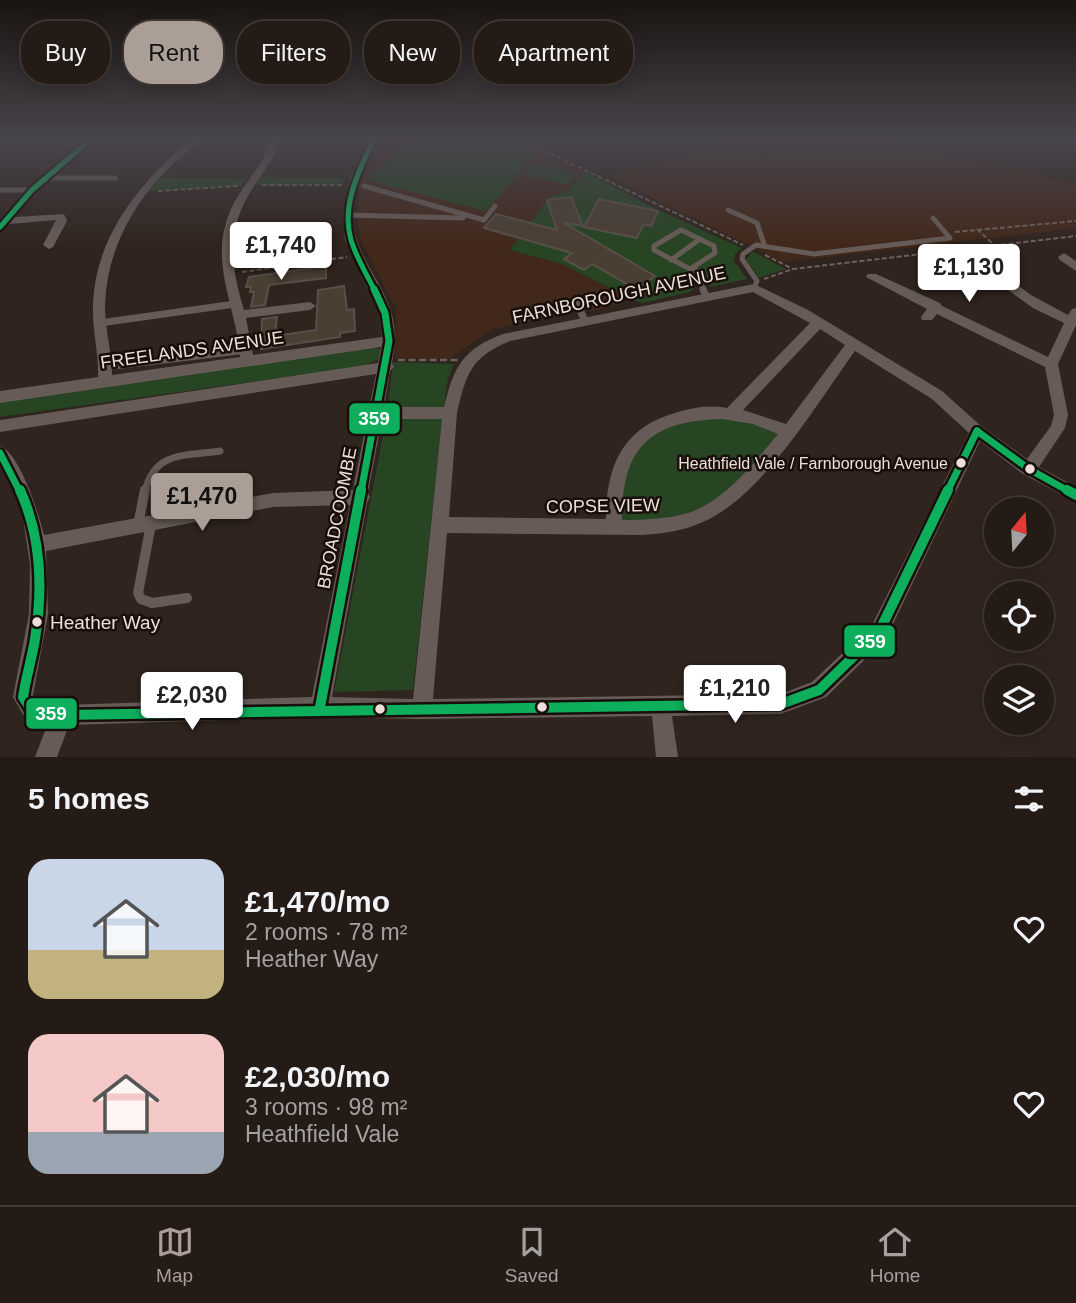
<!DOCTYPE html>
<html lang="en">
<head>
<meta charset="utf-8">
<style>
	body { margin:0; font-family:Helvetica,sans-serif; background:#302823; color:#f1f3f6; height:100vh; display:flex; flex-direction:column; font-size:26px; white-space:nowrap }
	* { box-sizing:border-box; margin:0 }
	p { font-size:23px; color:#a3a1a1 }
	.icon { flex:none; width:38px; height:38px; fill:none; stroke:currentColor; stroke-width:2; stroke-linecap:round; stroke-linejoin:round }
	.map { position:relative; height:757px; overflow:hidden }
	.side { display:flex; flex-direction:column; background:#241b16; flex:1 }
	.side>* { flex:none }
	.guide { position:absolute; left:21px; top:21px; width:700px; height:63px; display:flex; gap:14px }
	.needle { width:46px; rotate:18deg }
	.tools { position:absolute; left:984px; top:497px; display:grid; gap:14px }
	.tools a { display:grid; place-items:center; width:70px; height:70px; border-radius:50%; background:#241b16; box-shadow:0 4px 18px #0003,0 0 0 2px #413935; font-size:35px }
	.price { position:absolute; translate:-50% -60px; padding:0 16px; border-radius:7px; background:#fff; color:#222; font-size:23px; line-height:46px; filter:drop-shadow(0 2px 4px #0008) }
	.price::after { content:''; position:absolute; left:50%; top:42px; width:21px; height:16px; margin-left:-10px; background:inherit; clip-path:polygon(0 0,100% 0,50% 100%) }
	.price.selected { background:#ab9e96; color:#111 }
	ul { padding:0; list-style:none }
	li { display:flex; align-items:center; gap:21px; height:175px; padding:0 28px }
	li span { display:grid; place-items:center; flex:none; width:196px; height:140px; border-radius:21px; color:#555 }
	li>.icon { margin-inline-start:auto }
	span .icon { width:84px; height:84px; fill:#fffc; stroke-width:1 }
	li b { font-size:30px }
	h2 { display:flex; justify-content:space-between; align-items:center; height:84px; padding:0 28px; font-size:30px }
	.pill { padding:0 24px; border-radius:28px; background:#241b16; box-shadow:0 4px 18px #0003,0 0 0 2px #413935; font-size:24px; line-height:63px }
	.pill.selected { background:#ab9e96; color:#111 }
	.tabs { display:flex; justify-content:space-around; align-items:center; height:98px; border-top:2px solid #413935; background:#241b16; font-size:19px; color:#a3a1a1 }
	.tabs a { display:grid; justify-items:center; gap:4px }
	.tabs .selected { color:#ab9e96 }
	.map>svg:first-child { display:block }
	.built { fill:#42281b }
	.green { fill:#274423 }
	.building { fill:#4a3f33; stroke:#584f48; stroke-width:2 }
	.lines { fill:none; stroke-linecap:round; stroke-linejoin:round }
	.path-far1 { stroke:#6c615e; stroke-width:2; stroke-dasharray:5 2.5; stroke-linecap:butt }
	.path { stroke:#6c615e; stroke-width:2.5; stroke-dasharray:7 3.5; stroke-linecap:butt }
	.lane-far2 { stroke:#665b57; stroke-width:5 }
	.lane-far1 { stroke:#665b57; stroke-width:7 }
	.lane { stroke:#665b57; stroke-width:10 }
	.street { fill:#665b57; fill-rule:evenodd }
	.bus-1-far2-casing { stroke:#180e0a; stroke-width:10 }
	.bus-1-far1-casing { stroke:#180e0a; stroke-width:12 }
	.bus-1-casing { stroke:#180e0a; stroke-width:15 }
	.bus-1-far2 { stroke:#0daf5c; stroke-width:5 }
	.bus-1-far1 { stroke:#0daf5c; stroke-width:7 }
	.bus-1 { stroke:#0daf5c; stroke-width:10 }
	.bus-dot { fill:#eddfd7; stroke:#180e0a; stroke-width:2.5 }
	.labels { text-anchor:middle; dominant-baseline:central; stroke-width:5; stroke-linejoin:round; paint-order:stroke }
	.bus-label { font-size:16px; fill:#eddfd7; stroke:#180e0a; text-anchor:end }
	.street-label { font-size:18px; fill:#eddfd7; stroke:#180e0a }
	.near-bus-label { font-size:19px; fill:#eddfd7; stroke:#180e0a; text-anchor:start }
	.line-badge { stroke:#180e0a; stroke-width:2.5 }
	.badge-label { font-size:19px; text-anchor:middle; font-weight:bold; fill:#fff }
</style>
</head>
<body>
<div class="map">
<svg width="1076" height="757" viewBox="0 0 1076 757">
	<rect width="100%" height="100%" fill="#30241e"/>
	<g class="built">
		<path d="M380 139H502L534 148 584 171 568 191 510 250 562 264 626 296 619 304 592 311H570L493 329 449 359 395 358 396 308 360 239 357 216 361 179Z"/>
		<path d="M731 139H885L1076 184V228L783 262 610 177Z"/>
	</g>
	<g class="green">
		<path d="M414 139H487L538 150 486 211 367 180Z"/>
		<path d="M533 163 577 173 568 185 523 175Z"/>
		<path d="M584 171 654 208 742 248 735 254 734 261 747 279 711 287 703 282 693 284 694 288 690 292 643 303 636 301 562 264 510 250 549 197 568 191Z"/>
		<path d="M261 177 344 178 342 184 256 185Z"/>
		<path d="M159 178 245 179 241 186 149 191Z"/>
		<path d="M752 251 786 269 759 278 746 260Z"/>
		<path d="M373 347 382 350 381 358 364 366 0 417V401Z"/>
		<path d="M393 362 454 364 448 379 443 412 413 690 334 692 387 414Z"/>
		<path d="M711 410 787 431 755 472 700 516 614 527 611 501 638 439Z"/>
	</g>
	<g class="building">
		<path d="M571 197 583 226 564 223 655 276 637 290 592 264 584 270 564 259 572 253 484 228 496 214 557 230 547 200Z"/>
		<path d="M599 199 658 211 651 226 643 225 637 238 584 227Z"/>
		<path d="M326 266V278L269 285 265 305 251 307 254 292H250L251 287H246L249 277Z"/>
		<path d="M344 286 347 310 354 309 355 331 340 333V337L261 349 262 319 277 317 275 336 316 330 318 290Z"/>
	</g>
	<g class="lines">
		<g class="path-far1">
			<path d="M508 139 534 146 743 245"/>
			<path d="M262 185H343"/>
			<path d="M158 191 238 186"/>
			<path d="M977 229 994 245"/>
			<path d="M955 232 1076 221"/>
			<path d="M765 255 793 269"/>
			<path d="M242 272 347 257"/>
			<path d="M764 279 793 269 1076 236"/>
		</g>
		<path class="path" d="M398 360H458"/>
		<g class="lane-far2">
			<path d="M44 178H115"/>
			<path d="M364 186 484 220 495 206"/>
			<path d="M0 190H32"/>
			<path d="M728 210 757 223 764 244"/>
			<path d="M348 215 463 218"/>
			<path d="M681 230 714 246 715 253 690 269 654 250V246Z"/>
			<path d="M671 260 700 239"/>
			<path d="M695 268 704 291"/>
			<path d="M754 288 757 281 742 259 743 254 756 245 814 254 950 238 933 218"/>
		</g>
		<g class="lane-far1">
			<path d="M703 289 706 296"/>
			<path d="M577 303 585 321"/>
			<path d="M100 323 235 304"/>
			<path d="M106 367 247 350"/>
			<path d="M145 492C154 451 185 456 220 451"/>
		</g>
		<g class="lane">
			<path d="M151 524 138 593 141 599 152 603 187 598"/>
			<path d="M138 525 145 490"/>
		</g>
		<g class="street">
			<path d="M86 139H96L36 192 15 217 64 214 67 221 53 247 49 249 43 245 56 220 9 224 0 230V219L28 188Z"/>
			<path d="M190 139H200C188 152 173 163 161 176 126 214 105 260 105 311 106 333 112 354 112 375L240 357C237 308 209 264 229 214 239 187 264 167 271 139H280C276 158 264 170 254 186 226 228 230 264 244 310L310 302 316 306 310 310 246 318 253 355 382 337 379 313 345 240 343 215 350 178 370 139H378C369 164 354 186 353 215 352 252 383 281 392 315 396 332 395 346 392 363L394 367 390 371 384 407H444C454 366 463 349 503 334L754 284 808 310 942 391 982 427 1027 459 1051 426 1054 415 1045 367 937 314 932 320H922L921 317 927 309 866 277 868 274H876L940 303 942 306 1048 357 1064 323 1033 308 1001 285 988 290 960 284 958 281 964 277 987 282 994 279 982 267 988 263 1031 295 1068 315 1072 309 1076 308V325L1058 364 1068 415 1065 428 1039 467 1076 487V502L1023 474 980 441 886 639 826 697 781 714 672 716 678 757H656L652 716 422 719 320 717 69 725 57 757H35L48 723 25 718 13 697 29 614 30 565 23 518 16 496 0 466V446C20 453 39 515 44 535L273 493 353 490 376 374 0 432V420L378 363 381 347 0 403V391L98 377C99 356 93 334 93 313 92 239 138 185 190 139ZM753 292 810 323 727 408C711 405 694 407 678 412 623 427 606 465 606 519L449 517 457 413C466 374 471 357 510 341ZM820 329 845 345 786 424 743 410ZM855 351 932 399 969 433 872 625 812 682 781 694 433 699 447 533 641 535C662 534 683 531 703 522 763 496 817 403 855 351ZM382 419H442L413 699 332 697 367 503 370 497 368 493ZM722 419 753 424 778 434C754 463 725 501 688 513 667 519 644 520 622 520 622 447 650 421 722 419ZM350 505 312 697 62 705 38 701 33 695 48 614 46 551 273 507Z"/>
			<path d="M1064 253 1076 261V271L1060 260 1058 257Z"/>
		</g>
		<g class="bus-1-far2-casing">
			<g id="bus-1-far2">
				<path d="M374 139C359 170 341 205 351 240 356 257 367 275 375 291"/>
				<path d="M0 227 32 190 91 139"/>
			</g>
		</g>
		<g class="bus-1-far1-casing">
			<g id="bus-1-far1">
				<path d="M977 431 1029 469 1070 492"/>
				<path d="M0 453 20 492"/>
				<path d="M361 492 389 341 385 313 374 289"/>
				<path d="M947 492 977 431"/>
			</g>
		</g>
		<g class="bus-1-casing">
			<g id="bus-1">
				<path d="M20 490C41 536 43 589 35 639 32 658 26 677 23 697L32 711 62 715 781 704 819 690 879 632 948 490"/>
				<path d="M1067 490 1076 495"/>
				<path d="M320 707 361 490"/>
			</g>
		</g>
		<use href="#bus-1-far2" class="bus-1-far2"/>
		<use href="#bus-1-far1" class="bus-1-far1"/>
		<use href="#bus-1" class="bus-1"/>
	</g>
	<linearGradient id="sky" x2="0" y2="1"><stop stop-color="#1a1410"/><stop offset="0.57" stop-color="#48454c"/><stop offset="1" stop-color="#48454c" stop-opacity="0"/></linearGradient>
	<rect width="1076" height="245" fill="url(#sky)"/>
	<g class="bus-dot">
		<circle cx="961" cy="463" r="6"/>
		<circle cx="1030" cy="469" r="6"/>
		<circle cx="37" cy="622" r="6"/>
		<circle cx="542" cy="707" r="6"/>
		<circle cx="380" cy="709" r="6"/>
	</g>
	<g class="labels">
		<g class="bus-label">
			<text x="948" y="463">Heathfield Vale / Farnborough Avenue</text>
		</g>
		<g class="street-label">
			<text transform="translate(619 295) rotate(-12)">FARNBOROUGH AVENUE</text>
			<text transform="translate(192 350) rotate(-8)">FREELANDS AVENUE</text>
			<text transform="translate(603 506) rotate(-1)">COPSE VIEW</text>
			<text transform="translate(337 518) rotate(-79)">BROADCOOMBE</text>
		</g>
		<g class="near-bus-label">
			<text x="50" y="622">Heather Way</text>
		</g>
	</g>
	<g class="line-badge">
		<rect x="348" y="402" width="53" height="33" rx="7" fill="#0daf5c"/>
		<rect x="843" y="624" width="53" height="34" rx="7" fill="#0daf5c"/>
		<rect x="25" y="697" width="53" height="33" rx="7" fill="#0daf5c"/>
	</g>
	<g class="badge-label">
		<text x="374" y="425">359</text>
		<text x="870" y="648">359</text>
		<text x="51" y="720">359</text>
	</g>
</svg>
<div class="tools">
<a><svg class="needle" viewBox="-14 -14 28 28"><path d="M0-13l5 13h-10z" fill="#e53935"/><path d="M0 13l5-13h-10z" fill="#a3a1a1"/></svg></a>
<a><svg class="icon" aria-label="locate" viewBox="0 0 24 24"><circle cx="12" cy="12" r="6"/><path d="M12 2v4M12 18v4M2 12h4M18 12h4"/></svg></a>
<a><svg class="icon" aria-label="layers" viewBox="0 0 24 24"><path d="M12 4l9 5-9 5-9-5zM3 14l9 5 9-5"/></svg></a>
</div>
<b class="price" style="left:281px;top:282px">£1,740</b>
<b class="price" style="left:969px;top:304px">£1,130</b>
<b class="price selected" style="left:202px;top:533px">£1,470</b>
<b class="price" style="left:735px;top:725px">£1,210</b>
<b class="price" style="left:192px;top:732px">£2,030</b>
<div class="guide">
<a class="pill">Buy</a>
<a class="pill selected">Rent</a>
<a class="pill">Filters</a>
<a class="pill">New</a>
<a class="pill">Apartment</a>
</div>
</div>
<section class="side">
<h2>5 homes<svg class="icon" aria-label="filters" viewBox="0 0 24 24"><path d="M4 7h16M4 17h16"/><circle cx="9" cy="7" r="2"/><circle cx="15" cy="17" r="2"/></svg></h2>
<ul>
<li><span style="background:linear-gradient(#c9d6e8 65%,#c2b280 0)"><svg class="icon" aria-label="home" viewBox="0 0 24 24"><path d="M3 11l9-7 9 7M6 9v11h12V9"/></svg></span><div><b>£1,470/mo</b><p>2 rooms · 78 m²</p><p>Heather Way</p></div><svg class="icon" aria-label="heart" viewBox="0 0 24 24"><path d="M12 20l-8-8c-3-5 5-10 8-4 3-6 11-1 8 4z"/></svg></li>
<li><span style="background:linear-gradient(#f6c9c9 70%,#9aa5b1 0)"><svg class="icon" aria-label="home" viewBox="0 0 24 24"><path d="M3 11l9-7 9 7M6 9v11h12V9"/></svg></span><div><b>£2,030/mo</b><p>3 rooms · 98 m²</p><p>Heathfield Vale</p></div><svg class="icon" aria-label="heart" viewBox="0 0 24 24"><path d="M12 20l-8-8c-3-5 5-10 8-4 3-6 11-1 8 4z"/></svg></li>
</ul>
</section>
<nav class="tabs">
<a class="selected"><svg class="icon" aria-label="map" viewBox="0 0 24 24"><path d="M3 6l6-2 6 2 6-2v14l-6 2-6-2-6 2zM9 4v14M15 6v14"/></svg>Map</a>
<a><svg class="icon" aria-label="saved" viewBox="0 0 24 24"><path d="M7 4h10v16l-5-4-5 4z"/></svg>Saved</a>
<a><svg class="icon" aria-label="home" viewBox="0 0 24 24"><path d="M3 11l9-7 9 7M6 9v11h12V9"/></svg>Home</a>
</nav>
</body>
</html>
